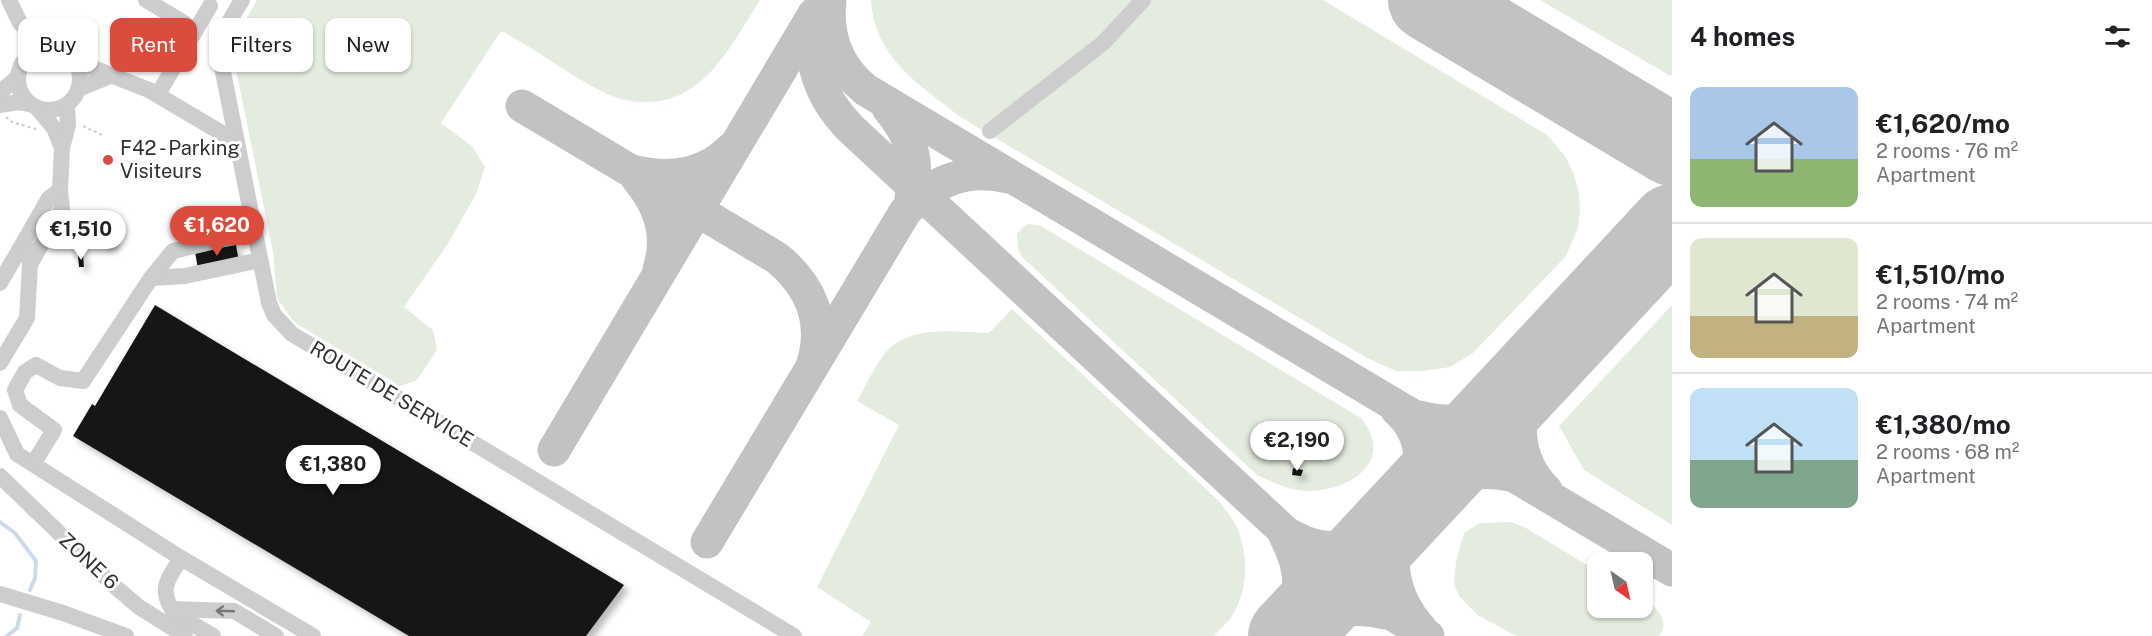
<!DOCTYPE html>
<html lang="en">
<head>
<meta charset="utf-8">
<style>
	body { margin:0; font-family:"Public Sans",sans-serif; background:#f6f6f6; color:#202124; height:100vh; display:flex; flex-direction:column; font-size:22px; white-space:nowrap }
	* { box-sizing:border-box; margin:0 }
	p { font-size:20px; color:#757577 }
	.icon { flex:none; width:33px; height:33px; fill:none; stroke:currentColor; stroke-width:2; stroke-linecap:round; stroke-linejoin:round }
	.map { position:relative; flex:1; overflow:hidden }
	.side { display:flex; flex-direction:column; background:#fff; width:480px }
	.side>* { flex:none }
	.banner { position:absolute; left:18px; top:18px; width:570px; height:54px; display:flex; gap:12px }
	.needle { width:39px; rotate:146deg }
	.buttons { position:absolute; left:1587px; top:552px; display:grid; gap:12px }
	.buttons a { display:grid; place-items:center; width:66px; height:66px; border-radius:12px; background:#fff; box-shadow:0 2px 4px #0004; font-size:30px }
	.price { position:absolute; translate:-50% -51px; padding:0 14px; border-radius:21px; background:#fff; color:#222; font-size:20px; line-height:39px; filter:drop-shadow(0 2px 3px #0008) }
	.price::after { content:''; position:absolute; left:50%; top:36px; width:18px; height:14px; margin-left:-9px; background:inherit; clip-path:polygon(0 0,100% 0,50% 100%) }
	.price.selected { background:#dc4c3d; color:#fff }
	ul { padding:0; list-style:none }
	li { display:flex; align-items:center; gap:18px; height:150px; padding:0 18px }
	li+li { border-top:2px solid #e0e0e0 }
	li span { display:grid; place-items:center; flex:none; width:168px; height:120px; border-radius:12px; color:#555 }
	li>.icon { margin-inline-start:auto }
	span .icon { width:72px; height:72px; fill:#fffc; stroke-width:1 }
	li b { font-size:26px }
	h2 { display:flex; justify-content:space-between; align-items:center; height:72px; padding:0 18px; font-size:26px }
	.pill { padding:0 21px; border-radius:12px; background:#fff; box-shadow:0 2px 4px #0004; font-size:21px; line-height:54px }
	.pill.selected { background:#dc4c3d; color:#fff }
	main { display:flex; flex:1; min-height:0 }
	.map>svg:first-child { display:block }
	.green { fill:#e4ecdf }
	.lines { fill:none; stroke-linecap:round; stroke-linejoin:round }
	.stream { stroke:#ccdaeb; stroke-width:4 }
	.taxiway { stroke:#c2c2c2; stroke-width:33 }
	.runway { stroke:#c2c2c2; stroke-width:82 }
	.building { fill:#171717; filter:url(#shadow) }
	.path { stroke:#cdcdcd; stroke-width:2; stroke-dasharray:3 3; stroke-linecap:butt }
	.minor { stroke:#cdcdcd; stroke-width:16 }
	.oneway { stroke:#777 }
	.poi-dot { fill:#dc4c3d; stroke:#fff; stroke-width:2 }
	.labels { text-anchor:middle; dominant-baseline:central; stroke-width:6; stroke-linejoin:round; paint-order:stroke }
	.poi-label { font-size:20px; fill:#303030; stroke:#fff; text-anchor:start }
	.street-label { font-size:20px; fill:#303030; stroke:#fff }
</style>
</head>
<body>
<main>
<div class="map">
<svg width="1672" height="636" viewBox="0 0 1672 636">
	<defs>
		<filter id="shadow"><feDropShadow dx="5" dy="5" stdDeviation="3" flood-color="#0004"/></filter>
	</defs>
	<rect width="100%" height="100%" fill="#fff"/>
	<g class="green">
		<path d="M257 0H760C733 42 707 98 652 102 637 103 621 100 607 94 570 76 537 49 501 31L441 123 472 146 485 167 476 194 449 242 404 307 433 330 437 350 416 381 400 386 294 322 277 298 273 252 231 45Z"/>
		<path d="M871 0H1323L1547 135 1565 156 1573 172 1579 193 1580 210 1578 228 1566 256 1473 353 1450 367 1423 371H1396L1367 358 962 118C920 85 875 59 871 0Z"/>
		<path d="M1540 0H1672V75H1669Z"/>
		<path d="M1029 224 1041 226 1361 418C1395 460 1353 489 1311 491 1292 492 1274 483 1257 475L1022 257 1018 249 1017 234 1023 227Z"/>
		<path d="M1672 305V525L1584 470 1559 426Z"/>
		<path d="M1012 309 1220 502C1225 510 1232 517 1236 525 1249 554 1249 592 1230 619 1225 625 1219 630 1214 636H862L871 622 817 587 899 425 857 401C866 385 875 366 886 352 909 324 958 332 989 333Z"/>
		<path d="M1512 522 1526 528 1597 571 1598 608H1642L1643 598C1656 606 1671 621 1659 636H1516L1479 616 1459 596 1454 584 1456 562 1461 543 1465 532 1480 523Z"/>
	</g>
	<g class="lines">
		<g class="stream">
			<path d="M0 522 15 533 36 561 35 578 30 590"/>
			<path d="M7 636 17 628 20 615"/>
		</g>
		<g class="taxiway">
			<path d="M830 0C826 36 837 67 866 90L1672 570"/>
			<path d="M818 16C804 58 821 98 850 128L1326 570 1367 599 1428 636"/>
			<path d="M522 106 777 258C810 285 826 320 813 363"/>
			<path d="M888 108C912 137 920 161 911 198"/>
			<path d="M637 172C672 180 705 175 731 149"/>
			<path d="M637 178C659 204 670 236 659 269"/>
			<path d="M1397 410C1426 435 1426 476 1407 507"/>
			<path d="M1419 417C1465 430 1493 411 1527 381"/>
			<path d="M554 450 814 14"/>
			<path d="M1546 490C1516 461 1513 415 1533 379 1538 369 1546 361 1553 353"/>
			<path d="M1410 507C1442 478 1467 467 1510 475"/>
			<path d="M1285 536C1304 570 1303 602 1285 636"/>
			<path d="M1292 536C1330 558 1365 546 1397 520"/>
			<path d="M707 542 905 212C931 181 968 167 1008 177"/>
			<path d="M1421 629C1393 598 1383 554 1406 516 1412 506 1419 498 1426 489"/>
			<path d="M1290 636C1319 612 1349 604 1385 613"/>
		</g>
		<g class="runway">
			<path d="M1429 0 1672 145"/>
			<path d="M1289 636 1672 225"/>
		</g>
	</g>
	<g class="building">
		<path d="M114 239V246L102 247 101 240Z"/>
		<path d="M236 245 239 262 198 269 195 252Z"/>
		<path d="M83 255 84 267H79L78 256Z"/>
		<path d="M155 305 218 343 624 585 586 636H409L73 436 92 404 95 406Z"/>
		<path d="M1293 468 1303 470 1301 476 1292 475Z"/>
	</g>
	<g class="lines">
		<g class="path">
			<path d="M6 117 12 122 36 129"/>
			<path d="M83 126 104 136"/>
		</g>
		<g class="minor">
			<path d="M9 0 20 23 49 48"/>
			<path d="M146 0 186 24"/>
			<path d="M242 0C231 19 219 34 220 57L269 303 274 315 292 334 794 636"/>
			<circle cx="49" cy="79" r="31"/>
			<path d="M75 61 149 90 237 142"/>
			<path d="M78 89 110 76"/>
			<path d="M0 92 17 78"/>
			<path d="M158 94 210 6"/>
			<path d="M0 105 18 102 30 104"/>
			<path d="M38 109 54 128 62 148"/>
			<path d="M990 131 1103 43 1143 0"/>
			<path d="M30 264 62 209 60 190 62 148 68 125 67 105"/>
			<path d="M151 278 185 276 260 260"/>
			<path d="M0 283 25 240"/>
			<path d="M0 363 27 318 30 264 25 240 49 198 60 190"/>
			<path d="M0 418 17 454 181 558"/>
			<path d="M33 464 54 430 20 405 15 390 25 372 36 365 60 378 83 381 151 278 173 251 254 232"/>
			<path d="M0 476 112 584 139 607 185 636"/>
			<path d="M0 594 63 613 126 636"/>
			<path d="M172 609 177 615 213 636"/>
			<path d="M276 636 234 611 172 609C158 588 170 576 181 558L313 636"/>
		</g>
	</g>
	<defs><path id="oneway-shaft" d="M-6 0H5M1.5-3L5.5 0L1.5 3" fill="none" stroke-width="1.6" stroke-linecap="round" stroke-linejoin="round" transform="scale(1.5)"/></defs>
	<use class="oneway" href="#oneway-shaft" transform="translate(225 611) rotate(-178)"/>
	<circle class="poi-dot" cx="108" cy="160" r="6"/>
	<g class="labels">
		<g class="poi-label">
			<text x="120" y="148">F42 - Parking<tspan x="120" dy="23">Visiteurs</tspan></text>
		</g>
		<g class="street-label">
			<text transform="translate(392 394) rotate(31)">ROUTE DE SERVICE</text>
			<text transform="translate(89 561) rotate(43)">ZONE 6</text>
		</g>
	</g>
</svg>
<div class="buttons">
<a><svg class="needle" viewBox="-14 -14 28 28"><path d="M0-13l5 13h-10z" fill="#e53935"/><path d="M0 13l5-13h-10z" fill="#757577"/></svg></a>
</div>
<b class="price selected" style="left:217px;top:257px">€1,620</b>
<b class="price" style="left:81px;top:261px">€1,510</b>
<b class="price" style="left:1297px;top:472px">€2,190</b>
<b class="price" style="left:333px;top:496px">€1,380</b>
<div class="banner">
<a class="pill">Buy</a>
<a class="pill selected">Rent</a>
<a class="pill">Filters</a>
<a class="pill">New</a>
</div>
</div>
<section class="side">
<h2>4 homes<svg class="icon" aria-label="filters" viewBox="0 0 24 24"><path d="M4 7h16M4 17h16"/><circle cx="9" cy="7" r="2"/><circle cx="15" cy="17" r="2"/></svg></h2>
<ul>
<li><span style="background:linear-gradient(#a9c7e8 60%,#8fb573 0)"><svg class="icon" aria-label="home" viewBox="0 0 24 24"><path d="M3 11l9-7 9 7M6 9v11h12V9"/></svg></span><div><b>€1,620/mo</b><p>2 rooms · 76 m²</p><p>Apartment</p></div></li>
<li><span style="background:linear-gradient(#dfe7d0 65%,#c2b280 0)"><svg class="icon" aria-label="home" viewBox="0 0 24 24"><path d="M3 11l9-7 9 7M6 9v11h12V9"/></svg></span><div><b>€1,510/mo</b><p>2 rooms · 74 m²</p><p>Apartment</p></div></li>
<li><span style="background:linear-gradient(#bfe0f5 60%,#7fa58c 0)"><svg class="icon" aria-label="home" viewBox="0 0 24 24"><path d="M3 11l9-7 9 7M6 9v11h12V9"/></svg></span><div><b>€1,380/mo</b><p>2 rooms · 68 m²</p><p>Apartment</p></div></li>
</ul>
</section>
</main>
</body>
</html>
